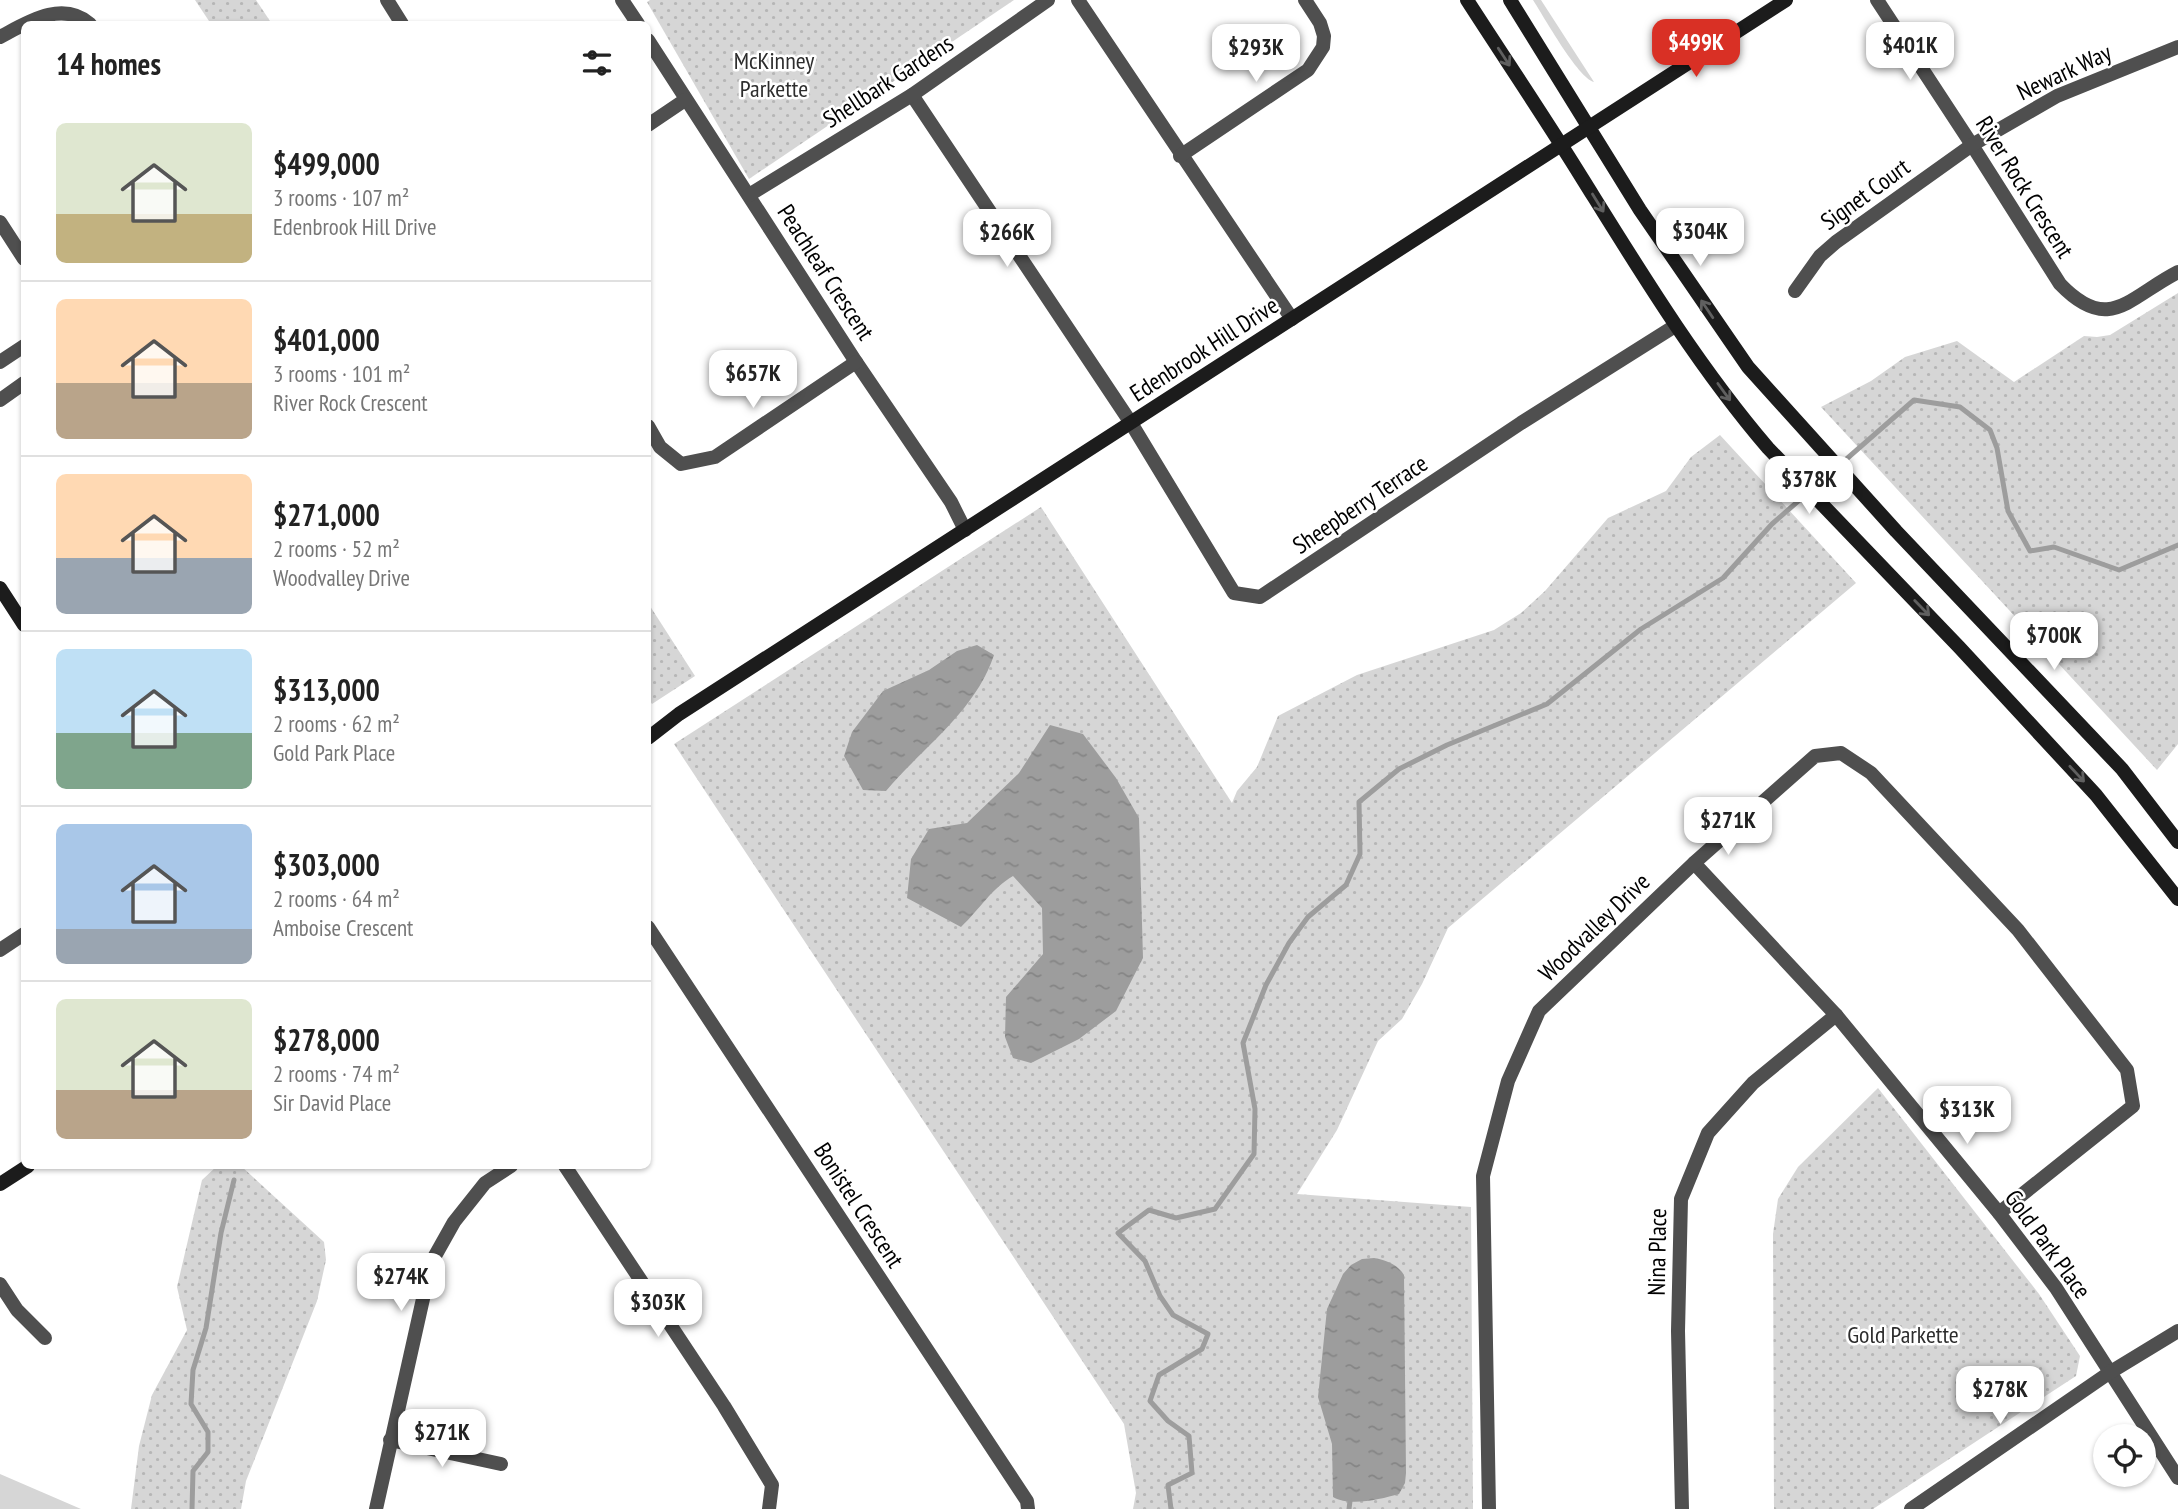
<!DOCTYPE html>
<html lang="en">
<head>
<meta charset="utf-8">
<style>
	body { margin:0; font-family:"PT Sans Narrow",sans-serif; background:#f2f2f2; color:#222; height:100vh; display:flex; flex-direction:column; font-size:26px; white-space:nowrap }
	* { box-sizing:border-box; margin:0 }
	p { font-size:23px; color:#767676 }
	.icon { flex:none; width:38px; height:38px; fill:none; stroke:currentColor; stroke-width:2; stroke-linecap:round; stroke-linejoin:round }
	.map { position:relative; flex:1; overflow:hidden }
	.panel { position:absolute; left:21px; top:21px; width:630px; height:1148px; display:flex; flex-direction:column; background:#fff; border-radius:10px; box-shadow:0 2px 5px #0004 }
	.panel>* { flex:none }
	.tools { position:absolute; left:2093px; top:1424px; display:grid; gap:14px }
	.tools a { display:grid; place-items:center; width:63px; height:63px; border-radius:50%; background:#fff; box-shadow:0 2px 5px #0004; font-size:35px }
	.price { position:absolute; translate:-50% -60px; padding:0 16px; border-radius:14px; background:#fff; color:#222; font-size:23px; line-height:46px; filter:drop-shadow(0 2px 4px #0008) }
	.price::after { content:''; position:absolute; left:50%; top:42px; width:21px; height:16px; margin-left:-10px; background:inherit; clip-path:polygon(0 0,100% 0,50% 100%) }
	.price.selected { background:#d93025; color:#fff }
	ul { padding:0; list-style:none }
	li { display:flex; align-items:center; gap:21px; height:175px; padding:0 35px }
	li+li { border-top:2px solid #e0e0e0 }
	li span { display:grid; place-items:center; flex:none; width:196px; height:140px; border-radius:10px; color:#555 }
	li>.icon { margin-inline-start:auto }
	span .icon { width:84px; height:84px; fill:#fffc; stroke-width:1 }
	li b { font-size:30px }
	h2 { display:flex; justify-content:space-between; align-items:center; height:84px; padding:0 35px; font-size:30px }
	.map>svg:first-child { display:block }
	.grass { fill:#d6d6d6 }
	.park { fill:url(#park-dots) }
	.water { fill:url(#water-ripples) }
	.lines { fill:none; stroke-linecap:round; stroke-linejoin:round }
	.stream { stroke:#9d9d9d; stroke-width:5 }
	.street { stroke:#4f4f4f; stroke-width:14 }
	.secondary { stroke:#1c1c1c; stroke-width:14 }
	.oneway { stroke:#606060 }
	.labels { text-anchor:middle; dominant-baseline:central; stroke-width:5; stroke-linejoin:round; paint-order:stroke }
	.park-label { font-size:24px; fill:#2d2d2d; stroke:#fff }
	.street-label { font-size:24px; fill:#000; stroke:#fff }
</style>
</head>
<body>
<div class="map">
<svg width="2178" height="1509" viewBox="0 0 2178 1509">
	<defs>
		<pattern id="park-dots" width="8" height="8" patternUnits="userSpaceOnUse" patternTransform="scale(1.75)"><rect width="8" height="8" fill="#d6d6d6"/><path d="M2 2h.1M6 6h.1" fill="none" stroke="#b6b6b6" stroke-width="1.8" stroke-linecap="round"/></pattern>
		<pattern id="water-ripples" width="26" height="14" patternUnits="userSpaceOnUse" patternTransform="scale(1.75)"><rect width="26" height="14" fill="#9d9d9d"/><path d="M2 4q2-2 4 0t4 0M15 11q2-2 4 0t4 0" fill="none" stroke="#858585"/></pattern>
	</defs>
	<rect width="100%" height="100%" fill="#fff"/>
	<g class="grass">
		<path d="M1533 0H1541L1594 82C1578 78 1544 17 1533 0Z"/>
		<path d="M0 1474 81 1509H0Z"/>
	</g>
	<g class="park">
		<path d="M195 0H256L272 24H211Z"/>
		<path d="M650 0H1014L749 179 647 2Z"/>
		<path d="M2178 293V744L2157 770 1821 407 1871 381 1905 357 1957 341 2014 382 2084 336 2097 337 2110 335Z"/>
		<path d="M1720 435 1856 583 1448 928 1422 984 1402 1019 1378 1041 1337 1130 1297 1194 1471 1207 1473 1509H1133L1136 1493 1124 1424 674 744 1041 507 1232 803 1237 791 1257 767 1278 716 1357 675 1494 630 1521 613 1545 591 1608 518 1666 491 1691 457Z"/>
		<path d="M648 603 695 676 652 704 648 698Z"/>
		<path d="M1878 1088 2039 1294 2080 1356 2076 1376 1873 1509H1774L1773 1234 1778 1199 1798 1167Z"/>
		<path d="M217 1166H241L324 1242 326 1260 317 1301 246 1481 241 1509H131L139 1446 152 1395 187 1330 177 1287 202 1180Z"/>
	</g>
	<g class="water">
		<path d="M977 645 994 655C975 712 923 747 886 791L863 790 844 756 852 732 883 691 929 670 957 651Z"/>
		<path d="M1050 725 1083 734 1116 778 1139 818 1143 958 1116 1011 1079 1039 1031 1063 1013 1058 1005 1037 1006 997 1043 954 1042 908 1013 876C991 889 980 909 961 927L907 898 911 859 929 829 967 823 1019 773Z"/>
		<path d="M1374 1258C1386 1260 1397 1264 1404 1275L1406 1473 1405 1483 1399 1494C1381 1499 1350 1507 1333 1497L1332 1444 1318 1397 1327 1309 1343 1274 1351 1265 1362 1259Z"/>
	</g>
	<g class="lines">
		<g class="stream">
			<path d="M192 1509 193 1471 208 1452V1432L191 1404 193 1370 206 1328 221 1233 234 1180"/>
			<path d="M1171 1509 1168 1485 1192 1473 1189 1436 1168 1421 1150 1401 1159 1375 1202 1349 1208 1334 1173 1315 1160 1296 1145 1261 1118 1233 1149 1210 1176 1218 1215 1209 1254 1154 1255 1109 1243 1043 1266 985 1289 943 1308 917 1346 885 1360 854 1359 802 1399 769 1447 745 1547 704 1641 629 1723 578 1772 524 1914 400 1960 407 1990 430 1997 448 2008 511 2030 551 2054 547 2119 570 2178 545"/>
			<path d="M1349 1509 1350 1501"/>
		</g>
		<g class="street">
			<path d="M387 0 402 24"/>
			<path d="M622 0 638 24"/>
			<path d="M1078 0 1292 319"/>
			<path d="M1877 0 1972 145 2060 284C2109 335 2129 297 2178 272"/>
			<path d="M0 37C28 22 62 0 90 24"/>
			<path d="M648 40 856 362 951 502 965 530"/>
			<path d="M912 95 1131 423 1234 593 1260 597 1521 423 1675 326"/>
			<path d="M648 125 685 100"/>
			<path d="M1180 156 1308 70 1323 47 1324 36 1320 23 1305 0"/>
			<path d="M749 195 912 95 1048 0"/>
			<path d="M0 222 24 259"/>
			<path d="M1795 291 1820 256 1836 242 1972 145 2057 96 2178 47"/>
			<path d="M0 362 24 346"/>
			<path d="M0 400 24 383"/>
			<path d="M648 426 660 447 681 464 715 457 856 362"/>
			<path d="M1694 863 1836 1015 1999 1213 2056 1288 2178 1478"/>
			<path d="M648 927 1027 1501 1028 1509"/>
			<path d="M0 950 24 934"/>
			<path d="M565 1166 724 1406 772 1485 769 1509"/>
			<path d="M0 1284 17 1310 45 1338"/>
			<path d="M390 1440 501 1464"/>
			<path d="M376 1509 431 1263 454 1222 485 1183 511 1166"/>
			<path d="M1489 1509 1483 1176 1508 1081 1539 1011 1694 863 1815 756 1841 753 1871 773 2018 930 2127 1070 2133 1106 1999 1213"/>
			<path d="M1682 1509 1678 1331 1681 1199 1708 1133 1753 1083 1836 1015"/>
			<path d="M1911 1509 2109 1373 2178 1331"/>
		</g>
		<g class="secondary">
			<path d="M1467 0C1505 59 1545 118 1582 178 1640 271 1697 365 1768 448L1959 647 2096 795 2178 899"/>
			<path d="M1510 0 1640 210 1748 367 1896 531 2122 769 2178 842"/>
			<path d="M0 588 24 625"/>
			<path d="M648 738 679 714 1786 0"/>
			<path d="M0 1184 28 1166"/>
		</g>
	</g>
	<defs><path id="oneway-shaft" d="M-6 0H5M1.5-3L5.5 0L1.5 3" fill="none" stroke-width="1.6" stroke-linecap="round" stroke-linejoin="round" transform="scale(1.75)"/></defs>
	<g class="oneway">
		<use href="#oneway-shaft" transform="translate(1504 57) rotate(57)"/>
		<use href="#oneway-shaft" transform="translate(1598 203) rotate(58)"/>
		<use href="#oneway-shaft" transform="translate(1707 309) rotate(-124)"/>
		<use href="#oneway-shaft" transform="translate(1724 392) rotate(54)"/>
		<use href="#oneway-shaft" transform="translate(1922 608) rotate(46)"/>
		<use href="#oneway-shaft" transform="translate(2077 774) rotate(47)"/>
	</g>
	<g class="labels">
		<g class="park-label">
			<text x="774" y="60">McKinney<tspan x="774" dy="28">Parkette</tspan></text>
			<text x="1903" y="1334">Gold Parkette</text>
		</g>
		<g class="street-label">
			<text transform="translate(2064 72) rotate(-25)">Newark Way</text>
			<text transform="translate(888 81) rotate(-33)">Shellbark Gardens</text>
			<text transform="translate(2025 187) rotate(58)">River Rock Crescent</text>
			<text transform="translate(1865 194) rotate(-36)">Signet Court</text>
			<text transform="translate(826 272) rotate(57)">Peachleaf Crescent</text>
			<text transform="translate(1204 349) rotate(-33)">Edenbrook Hill Drive</text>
			<text transform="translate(1360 504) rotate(-34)">Sheepberry Terrace</text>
			<text transform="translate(1594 927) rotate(-44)">Woodvalley Drive</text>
			<text transform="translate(859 1205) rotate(57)">Bonistel Crescent</text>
			<text transform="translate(2048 1244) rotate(54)">Gold Park Place</text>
			<text transform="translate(1657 1252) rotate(-89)">Nina Place</text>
		</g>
	</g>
</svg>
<div class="tools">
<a><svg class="icon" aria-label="locate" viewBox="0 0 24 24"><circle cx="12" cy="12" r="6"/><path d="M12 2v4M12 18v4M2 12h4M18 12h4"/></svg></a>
</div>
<b class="price selected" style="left:1696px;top:79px">$499K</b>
<b class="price" style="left:1910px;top:82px">$401K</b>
<b class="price" style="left:1256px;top:84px">$293K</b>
<b class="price" style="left:1700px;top:268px">$304K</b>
<b class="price" style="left:1007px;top:269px">$266K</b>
<b class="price" style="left:753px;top:410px">$657K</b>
<b class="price" style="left:1809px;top:516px">$378K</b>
<b class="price" style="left:2054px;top:672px">$700K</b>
<b class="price" style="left:1728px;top:857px">$271K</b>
<b class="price" style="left:1967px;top:1146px">$313K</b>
<b class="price" style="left:401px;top:1313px">$274K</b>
<b class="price" style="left:658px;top:1339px">$303K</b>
<b class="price" style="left:2000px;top:1426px">$278K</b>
<b class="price" style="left:442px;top:1469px">$271K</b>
<section class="panel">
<h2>14 homes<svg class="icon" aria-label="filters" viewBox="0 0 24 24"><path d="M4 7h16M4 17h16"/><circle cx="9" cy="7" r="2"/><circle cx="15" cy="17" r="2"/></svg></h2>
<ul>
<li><span style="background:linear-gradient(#dfe7d0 65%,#c2b280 0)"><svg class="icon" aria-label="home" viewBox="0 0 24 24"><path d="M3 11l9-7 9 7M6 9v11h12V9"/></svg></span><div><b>$499,000</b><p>3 rooms · 107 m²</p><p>Edenbrook Hill Drive</p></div></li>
<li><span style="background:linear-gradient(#ffd9b3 60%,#b9a48a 0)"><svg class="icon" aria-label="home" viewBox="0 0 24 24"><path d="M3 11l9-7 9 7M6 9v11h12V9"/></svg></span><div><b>$401,000</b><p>3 rooms · 101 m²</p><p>River Rock Crescent</p></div></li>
<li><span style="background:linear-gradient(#ffd9b3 60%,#9aa5b1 0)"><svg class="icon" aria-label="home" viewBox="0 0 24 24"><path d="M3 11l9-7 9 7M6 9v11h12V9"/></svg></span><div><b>$271,000</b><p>2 rooms · 52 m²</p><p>Woodvalley Drive</p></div></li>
<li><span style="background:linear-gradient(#bfe0f5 60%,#7fa58c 0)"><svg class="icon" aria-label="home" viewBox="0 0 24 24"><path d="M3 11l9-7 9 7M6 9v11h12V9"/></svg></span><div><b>$313,000</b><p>2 rooms · 62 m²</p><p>Gold Park Place</p></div></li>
<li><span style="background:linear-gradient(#a9c7e8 75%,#9aa5b1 0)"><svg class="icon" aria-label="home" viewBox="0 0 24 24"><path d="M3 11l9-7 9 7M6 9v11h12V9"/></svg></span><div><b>$303,000</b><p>2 rooms · 64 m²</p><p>Amboise Crescent</p></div></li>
<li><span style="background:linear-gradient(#dfe7d0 65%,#b9a48a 0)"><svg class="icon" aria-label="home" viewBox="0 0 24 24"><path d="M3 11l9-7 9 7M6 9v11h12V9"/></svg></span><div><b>$278,000</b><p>2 rooms · 74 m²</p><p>Sir David Place</p></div></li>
</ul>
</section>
</div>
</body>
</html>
